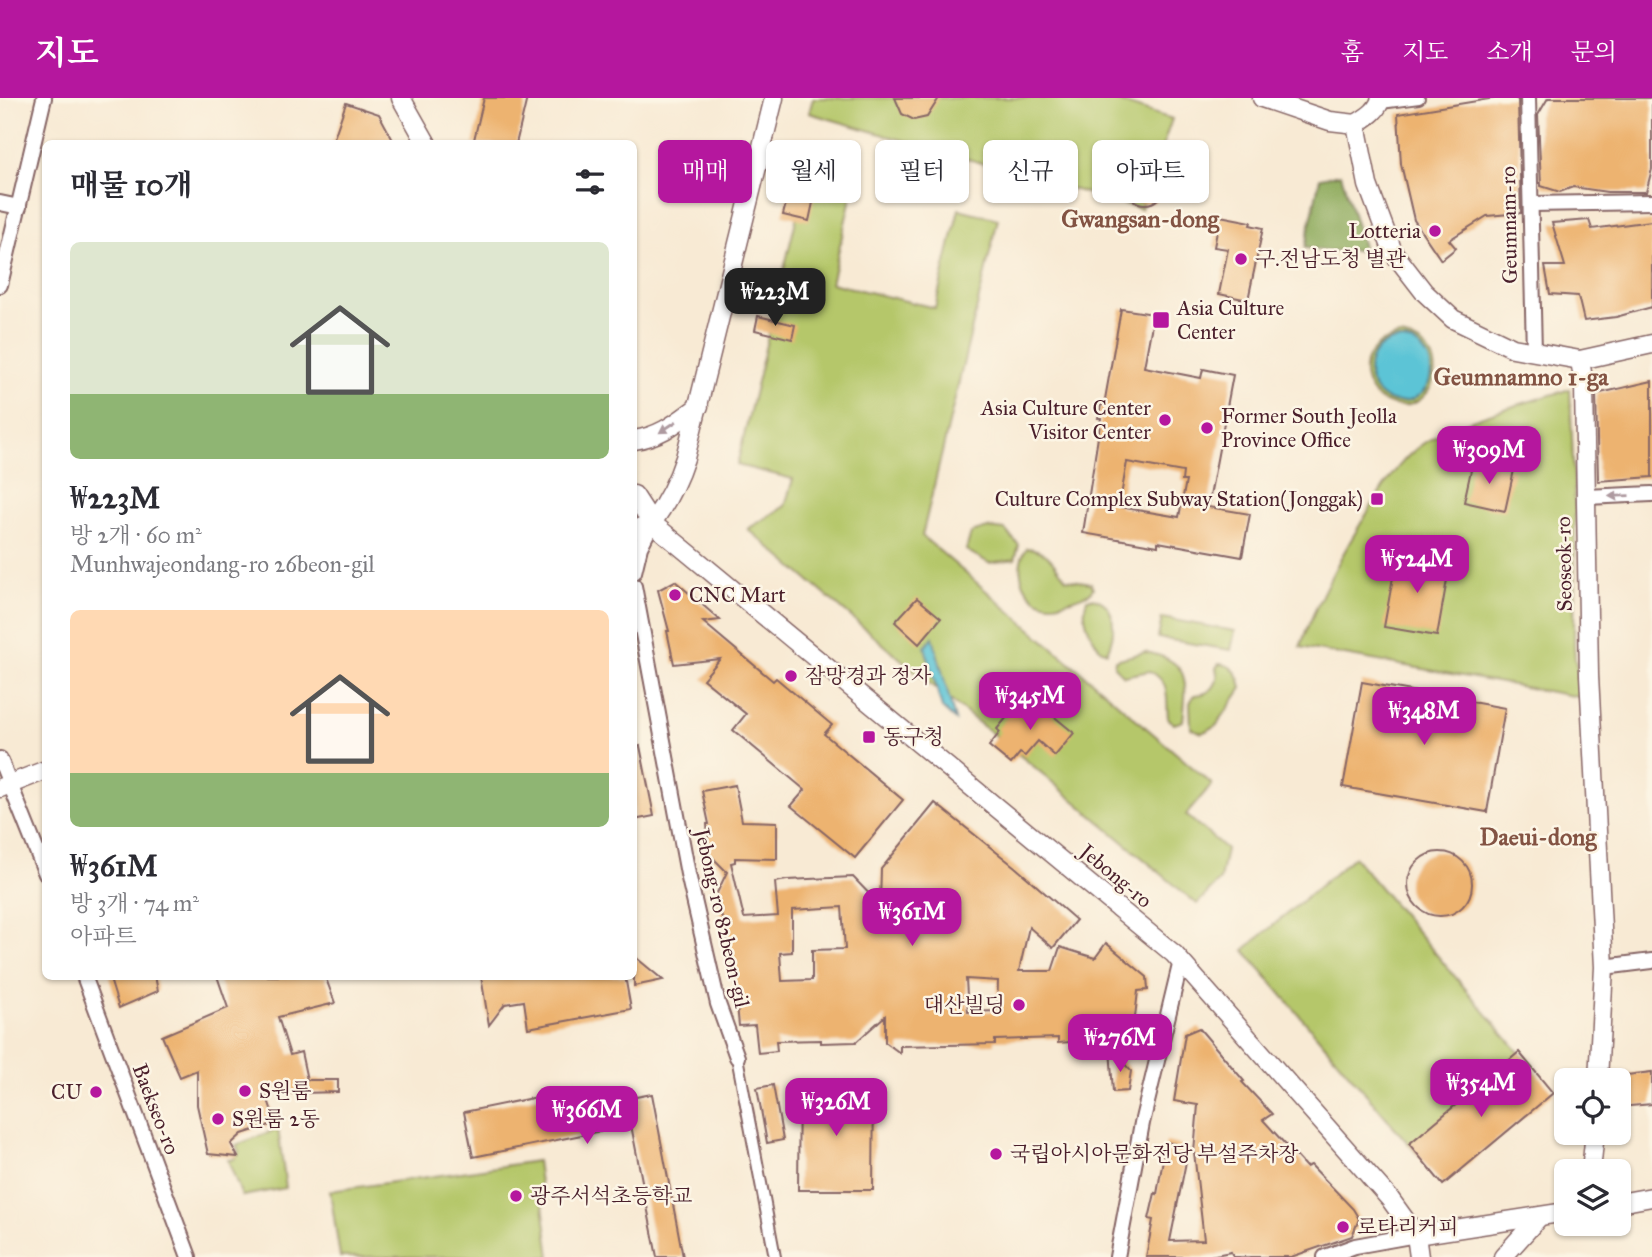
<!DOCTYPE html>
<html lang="ko">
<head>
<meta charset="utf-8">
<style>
	body { margin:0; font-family:"IM FELL Great Primer","Noto Serif KR",serif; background:#f7f7f7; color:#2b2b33; height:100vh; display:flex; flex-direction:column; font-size:26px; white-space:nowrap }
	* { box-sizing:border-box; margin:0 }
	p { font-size:23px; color:#7c7c81 }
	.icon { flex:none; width:38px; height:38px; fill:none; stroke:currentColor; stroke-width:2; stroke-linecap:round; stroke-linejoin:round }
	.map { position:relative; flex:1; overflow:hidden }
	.details { position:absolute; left:42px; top:42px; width:595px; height:840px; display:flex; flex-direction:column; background:#fff; border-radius:10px; box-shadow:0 2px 5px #0004 }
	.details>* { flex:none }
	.top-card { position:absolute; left:658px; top:42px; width:665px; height:63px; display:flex; gap:14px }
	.tools { position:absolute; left:1554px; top:970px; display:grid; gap:14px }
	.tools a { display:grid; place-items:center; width:77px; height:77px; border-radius:10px; background:#fff; box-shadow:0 2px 5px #0004; font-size:35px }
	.price { position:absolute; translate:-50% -60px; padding:0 16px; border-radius:14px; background:#b5179e; color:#fff; font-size:23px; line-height:46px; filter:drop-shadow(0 2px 4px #0008) }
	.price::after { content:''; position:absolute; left:50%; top:42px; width:21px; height:16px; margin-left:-10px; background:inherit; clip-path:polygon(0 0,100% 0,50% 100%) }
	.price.on { background:#222; color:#fff }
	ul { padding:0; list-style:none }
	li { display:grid; align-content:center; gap:14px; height:371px; padding:0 28px }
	li span { display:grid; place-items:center; height:217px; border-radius:10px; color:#555 }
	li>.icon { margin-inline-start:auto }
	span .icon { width:126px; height:126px; fill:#fffc; stroke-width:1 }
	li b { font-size:30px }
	h2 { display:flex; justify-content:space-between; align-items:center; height:84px; padding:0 28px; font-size:30px }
	.pill { padding:0 24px; border-radius:10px; background:#fff; box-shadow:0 2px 5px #0004; font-size:24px; line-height:63px }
	.pill.on { background:#b5179e; color:#fff }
	header { display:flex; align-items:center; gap:42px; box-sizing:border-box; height:98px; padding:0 35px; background:#b5179e; color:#fff }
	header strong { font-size:33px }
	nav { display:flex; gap:38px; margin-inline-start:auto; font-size:24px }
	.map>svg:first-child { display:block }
	.green { fill:#b5c76a; stroke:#80734a; stroke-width:2; fill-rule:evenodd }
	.forest { fill:#90ac5e; stroke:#6d6644; stroke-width:2 }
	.water { fill:#5bc4d6; stroke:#527280; stroke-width:2 }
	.building { fill:#edb36f; fill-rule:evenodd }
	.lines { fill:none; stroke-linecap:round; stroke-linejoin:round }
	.pedestrian-casing { stroke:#876666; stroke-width:14 }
	.minor-casing { stroke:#876666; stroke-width:18 }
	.tertiary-casing { stroke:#876666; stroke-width:21 }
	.pedestrian { stroke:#fff; stroke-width:10 }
	.minor { stroke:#fff; stroke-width:14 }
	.tertiary { stroke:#fff; stroke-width:18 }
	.oneway { fill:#ae9aa0 }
	.poi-dot { fill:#b5179e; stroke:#fcf5e5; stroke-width:2.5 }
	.labels { text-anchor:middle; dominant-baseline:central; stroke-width:5; stroke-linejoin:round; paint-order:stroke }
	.street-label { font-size:21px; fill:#4a1f2b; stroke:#fcf5e5 }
	.poi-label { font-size:21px; fill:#4a1f2b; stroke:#fcf5e5; text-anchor:start }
	.quarter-label { font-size:24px; font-weight:bold; fill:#835343; stroke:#fcf5e5 }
</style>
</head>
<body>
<header>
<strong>지도</strong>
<nav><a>홈</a><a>지도</a><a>소개</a><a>문의</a></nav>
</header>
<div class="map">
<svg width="1652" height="1159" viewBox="0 0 1652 1159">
	<rect width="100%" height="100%" fill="#fcf5e5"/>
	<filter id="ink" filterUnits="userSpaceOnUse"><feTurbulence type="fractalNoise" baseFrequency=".0143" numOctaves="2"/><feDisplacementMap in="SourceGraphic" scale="14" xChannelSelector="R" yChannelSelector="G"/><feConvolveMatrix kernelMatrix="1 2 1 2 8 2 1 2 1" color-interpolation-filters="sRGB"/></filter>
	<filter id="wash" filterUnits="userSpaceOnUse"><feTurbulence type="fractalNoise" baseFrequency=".00686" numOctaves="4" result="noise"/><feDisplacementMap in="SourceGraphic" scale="28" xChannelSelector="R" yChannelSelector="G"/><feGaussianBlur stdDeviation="1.57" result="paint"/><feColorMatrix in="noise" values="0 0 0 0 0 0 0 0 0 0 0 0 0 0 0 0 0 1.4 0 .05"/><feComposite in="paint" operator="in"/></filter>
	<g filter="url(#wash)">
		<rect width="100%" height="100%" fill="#f8ead4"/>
		<g class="green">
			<path d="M813 0H1107L1172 21 1155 70C1143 66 1134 69 1127 80 1125 93 1130 102 1143 106L1141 111 809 15Z"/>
			<path d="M807 76 854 87 831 185 935 210 959 111 998 121 922 438 1212 686 1186 717 1226 751 1220 782 1197 806 1032 667 930 586 748 431 785 408 793 381 737 367Z"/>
			<path d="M1400 238C1459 248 1434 323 1387 305 1378 302 1372 296 1368 287 1357 262 1377 242 1400 238ZM1402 242 1412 244 1371 283V263L1392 243Z"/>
			<path d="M1570 291 1575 412 1574 546 1575 562 1585 600 1300 549C1319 498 1344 451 1373 406 1385 386 1398 366 1416 351 1450 323 1527 305 1570 291Z"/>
			<path d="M988 430 1005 432 1019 447 1015 461 989 465 966 452 971 435Z"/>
			<path d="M1027 450C1049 452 1053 465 1066 481L1091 485 1093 490 1090 495C1079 499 1064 506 1052 506 1026 506 1011 470 1027 450Z"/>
			<path d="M1092 500C1118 505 1116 536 1107 554L1100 551C1090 536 1080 519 1087 501Z"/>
			<path d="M1162 520 1235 533 1231 552 1158 540Z"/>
			<path d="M1145 554C1191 562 1187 584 1183 623L1174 626 1168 620C1166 598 1171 585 1150 573L1124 578 1114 568 1115 562Z"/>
			<path d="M1219 566C1233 566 1240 578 1242 590L1216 628 1202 635 1191 630 1190 605 1194 597C1210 597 1221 587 1216 570Z"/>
			<path d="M1354 759 1528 965 1419 1058 1244 852Z"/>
			<path d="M278 1031 286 1090 242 1098 228 1062 234 1061 239 1054 236 1047Z"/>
			<path d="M537 1063 550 1159H340L330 1093Z"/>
		</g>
		<path class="forest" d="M1341 76 1364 152 1331 153 1305 150 1320 80Z"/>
		<g class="water">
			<circle cx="1400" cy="273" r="31"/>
			<path d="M933 539 955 622 942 610 925 549Z"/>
		</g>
		<g id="blocks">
			<g class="building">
				<path d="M484 0H527L516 46H473Z"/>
				<path d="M895 0H939L927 19 914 22 902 16Z"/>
				<path d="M1495 0H1515L1518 2 1521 115 1487 118 1449 142 1456 150 1441 162 1414 122 1401 66 1398 16Z"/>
				<path d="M1548 0H1652V71L1646 94H1607L1573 89 1560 94 1541 88 1538 17Z"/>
				<path d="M346 5 379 16 395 46H332Z"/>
				<circle cx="1145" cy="87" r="19"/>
				<path d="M789 93 814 100 809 123 783 117Z"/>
				<path d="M1220 118 1251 124 1250 127 1263 130 1248 202 1219 196 1228 151 1214 149Z"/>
				<path d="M1589 122 1592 131 1652 123V209L1616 219 1584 223 1578 198 1550 196 1545 168H1565L1552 125Z"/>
				<path d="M1121 211 1154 216 1144 269 1201 280 1203 271 1233 277 1208 409 1250 416 1242 459 1158 444V448L1083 435 1101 320H1098L1101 307H1104ZM1127 364 1183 374 1182 383H1186L1179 419 1119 409Z"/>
				<path d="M758 218 795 227 792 241 755 232Z"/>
				<path d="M1652 283V379L1598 383 1596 296Z"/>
				<path d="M1473 363 1514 372 1505 413 1464 404Z"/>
				<path d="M1397 457 1450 465 1437 538 1384 529Z"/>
				<path d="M675 483 720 522 703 524 773 583 776 580 832 627 824 636 903 702 855 760 791 708 805 692 733 632 746 616 703 581 720 561 674 566 667 533H669L658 492Z"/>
				<path d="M917 500 941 520 919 546 895 524Z"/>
				<path d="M1362 584 1505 610 1487 714 1343 689Z"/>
				<path d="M1023 600 1030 606 1034 602 1074 635 1055 658 1038 643 1025 658 1020 655 1011 666 989 648 1000 634 997 631Z"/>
				<path d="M640 648 654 718 634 722V649Z"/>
				<path d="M735 687 742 723 777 724V761L735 760V764L731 765 744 820 778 818 775 784 787 782 853 779 880 807 881 771 935 705 1015 769 1076 822 1053 850 1029 829 1019 873H1052L1060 849 1095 860 1106 845 1147 879 1148 892 1138 893 1132 945 1110 943V941L1058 945V940L995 942V946L900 948V955L885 944V918L856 944 821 945V942L776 943 777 953 758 955 755 927 739 928 733 863 716 797 727 774 709 756 707 726H709L702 693ZM842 809 845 851 812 852V882L782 883 780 855 792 854V812ZM966 881 998 883 997 913 968 914Z"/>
				<circle cx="1440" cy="786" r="32"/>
				<path d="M634 858 663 882 634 888Z"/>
				<path d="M109 878H155L158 893 119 910Z"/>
				<path d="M217 878H325L335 905 278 919 290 957 301 954 307 982H338V994L266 996 276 1025 242 1036 231 1046 238 1059 208 1056 197 1007V972L180 979 162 938 228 910Z"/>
				<path d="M481 878H625L631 911 528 930 524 903 505 906 489 927Z"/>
				<path d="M1199 930 1244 983 1242 984 1272 1016 1263 1022 1306 1069 1311 1067 1353 1111 1359 1121 1352 1138 1291 1159H1233L1231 1154 1205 1159H1146L1153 1122 1149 1121 1155 1095 1157 1096 1166 1044 1189 1049 1170 1143 1204 1142 1194 1054 1198 1007 1174 1003 1185 936Z"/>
				<path d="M1110 950 1131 973 1128 993 1113 994Z"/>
				<path d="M1519 954 1553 995 1443 1087 1409 1046Z"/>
				<path d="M1652 974V1006L1619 1009V978Z"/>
				<path d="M773 987 783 1042 767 1045 757 990Z"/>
				<path d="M799 989H874L873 1092H798Z"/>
				<path d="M652 996 683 1159H657L631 1027 473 1059 464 1014 547 997 551 1015Z"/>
			</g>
		</g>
	</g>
	<g filter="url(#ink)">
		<use href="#blocks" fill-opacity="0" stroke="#876666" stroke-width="2"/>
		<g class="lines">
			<g class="pedestrian-casing">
				<g id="pedestrian">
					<path d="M1381 5 1419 0"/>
					<path d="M737 959 775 1159"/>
				</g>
			</g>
			<g class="minor-casing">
				<g id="minor">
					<path d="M1528 0 1534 254"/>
					<path d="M0 105 19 109"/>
					<path d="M1532 106 1652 104"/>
					<path d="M0 187 44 0"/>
					<path d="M1586 399 1652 396"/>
					<path d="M634 474 640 449 652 425"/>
					<path d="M634 488 688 776 718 906 737 959"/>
					<path d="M0 661 46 776"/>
					<path d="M1604 869 1652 863"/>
					<path d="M84 878 189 1159"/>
					<path d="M1117 1159 1142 1025 1181 863"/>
					<path d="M1325 1159 1355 1148 1416 1137"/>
				</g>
			</g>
			<g class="tertiary-casing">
				<g id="tertiary">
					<path d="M401 0 427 46"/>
					<path d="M1262 0 1330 23 1356 26"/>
					<path d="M1356 26 1368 87 1393 154 1424 194 1453 221 1513 250 1580 262 1652 246"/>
					<path d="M1356 26C1367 19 1378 13 1381 0"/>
					<path d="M1580 262 1584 287 1589 577 1604 869 1598 982"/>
					<path d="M634 342C662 338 677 324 699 308"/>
					<path d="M634 397 652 425 1174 856 1390 1101 1416 1137 1419 1159"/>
					<path d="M652 425C667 404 677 385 685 360L774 0"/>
					<path d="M634 432 652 425"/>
					<path d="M0 690 46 672"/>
					<path d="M1591 1073 1595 1034"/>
					<path d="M1619 1105 1652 1099"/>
					<path d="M1416 1137 1566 1114"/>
					<path d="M1503 1159 1539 1119"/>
				</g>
			</g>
			<use href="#pedestrian" class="pedestrian"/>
			<use href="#minor" class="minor"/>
			<use href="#tertiary" class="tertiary"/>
		</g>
		<defs><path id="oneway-solid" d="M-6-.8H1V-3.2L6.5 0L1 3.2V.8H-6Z" transform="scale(1.75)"/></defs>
		<g class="oneway">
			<use href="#oneway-solid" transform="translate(668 329) rotate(147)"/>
			<use href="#oneway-solid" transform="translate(1619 398) rotate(178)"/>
		</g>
	</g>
	<g class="poi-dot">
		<circle cx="1435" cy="133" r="7"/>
		<circle cx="1241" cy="161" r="7"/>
		<rect x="1152" y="213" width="18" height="18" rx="3.5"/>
		<circle cx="1165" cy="322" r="7"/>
		<circle cx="1207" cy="330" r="7"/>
		<rect x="1370" y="394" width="14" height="14" rx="3.5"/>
		<circle cx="675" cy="497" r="7"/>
		<circle cx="791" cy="578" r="7"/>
		<rect x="862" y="632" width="14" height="14" rx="3.5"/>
		<circle cx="1019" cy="907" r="7"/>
		<circle cx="245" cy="993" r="7"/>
		<circle cx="96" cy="994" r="7"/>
		<circle cx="218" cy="1021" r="7"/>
		<circle cx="996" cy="1056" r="7"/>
		<circle cx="516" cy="1098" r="7"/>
		<circle cx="1343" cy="1129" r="7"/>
	</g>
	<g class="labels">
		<g class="street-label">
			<text transform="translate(1509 127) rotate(-91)">Geumnam-ro</text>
			<text transform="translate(1564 466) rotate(-91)">Seoseok-ro</text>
			<text transform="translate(1116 778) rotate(40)">Jebong-ro</text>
			<text transform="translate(722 820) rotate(77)">Jebong-ro 82beon-gil</text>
			<text transform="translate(156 1011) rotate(69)">Baekseo-ro</text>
		</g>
		<g class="poi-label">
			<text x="1421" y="133" text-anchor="end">Lotteria</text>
			<text x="1255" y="161">구.전남도청 별관</text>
			<text x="1177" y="210">Asia Culture<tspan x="1177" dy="24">Center</tspan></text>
			<text x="1151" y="310" text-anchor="end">Asia Culture Center<tspan x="1151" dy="24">Visitor Center</tspan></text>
			<text x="1221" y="318">Former South Jeolla<tspan x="1221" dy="24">Province Office</tspan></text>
			<text x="1363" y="401" text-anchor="end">Culture Complex Subway Station(Jonggak)</text>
			<text x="689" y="497">CNC Mart</text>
			<text x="805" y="578">잠망경과 정자</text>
			<text x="883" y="639">동구청</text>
			<text x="1005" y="907" text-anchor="end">대산빌딩</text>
			<text x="259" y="993">S원룸</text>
			<text x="82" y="994" text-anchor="end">CU</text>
			<text x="232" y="1021">S원룸 2동</text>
			<text x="1010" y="1056">국립아시아문화전당 부설주차장</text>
			<text x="530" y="1098">광주서석초등학교</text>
			<text x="1357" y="1129">로타리커피</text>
		</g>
		<g class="quarter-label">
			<text x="1140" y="121">Gwangsan-dong</text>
			<text x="1521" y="279">Geumnamno 1-ga</text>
			<text x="1538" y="739">Daeui-dong</text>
		</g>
	</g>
</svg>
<div class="tools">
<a><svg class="icon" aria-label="locate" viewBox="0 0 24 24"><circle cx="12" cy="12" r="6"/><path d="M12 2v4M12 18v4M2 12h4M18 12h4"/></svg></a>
<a><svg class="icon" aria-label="layers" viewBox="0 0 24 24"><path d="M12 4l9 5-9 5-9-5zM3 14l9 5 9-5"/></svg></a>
</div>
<b class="price on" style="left:775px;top:230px">₩223M</b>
<b class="price" style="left:1489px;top:388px">₩309M</b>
<b class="price" style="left:1417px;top:497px">₩524M</b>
<b class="price" style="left:1030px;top:634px">₩345M</b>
<b class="price" style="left:1424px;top:649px">₩348M</b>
<b class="price" style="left:912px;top:850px">₩361M</b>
<b class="price" style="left:1120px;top:976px">₩276M</b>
<b class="price" style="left:1481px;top:1021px">₩354M</b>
<b class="price" style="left:836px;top:1040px">₩326M</b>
<b class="price" style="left:587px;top:1048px">₩366M</b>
<div class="top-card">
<a class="pill on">매매</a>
<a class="pill">월세</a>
<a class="pill">필터</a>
<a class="pill">신규</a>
<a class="pill">아파트</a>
</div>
<section class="details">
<h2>매물 10개<svg class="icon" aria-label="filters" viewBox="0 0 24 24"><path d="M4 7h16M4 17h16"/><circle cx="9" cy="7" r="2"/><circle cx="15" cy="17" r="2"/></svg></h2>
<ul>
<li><span style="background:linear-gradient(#dfe7d0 70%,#8fb573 0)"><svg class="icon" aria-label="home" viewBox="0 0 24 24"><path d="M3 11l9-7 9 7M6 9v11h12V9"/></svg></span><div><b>₩223M</b><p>방 2개 · 60 m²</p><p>Munhwajeondang-ro 26beon-gil</p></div></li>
<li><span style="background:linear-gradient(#ffd9b3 75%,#8fb573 0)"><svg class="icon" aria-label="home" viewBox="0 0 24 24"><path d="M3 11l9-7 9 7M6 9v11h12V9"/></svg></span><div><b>₩361M</b><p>방 3개 · 74 m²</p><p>아파트</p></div></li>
</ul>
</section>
</div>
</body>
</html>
